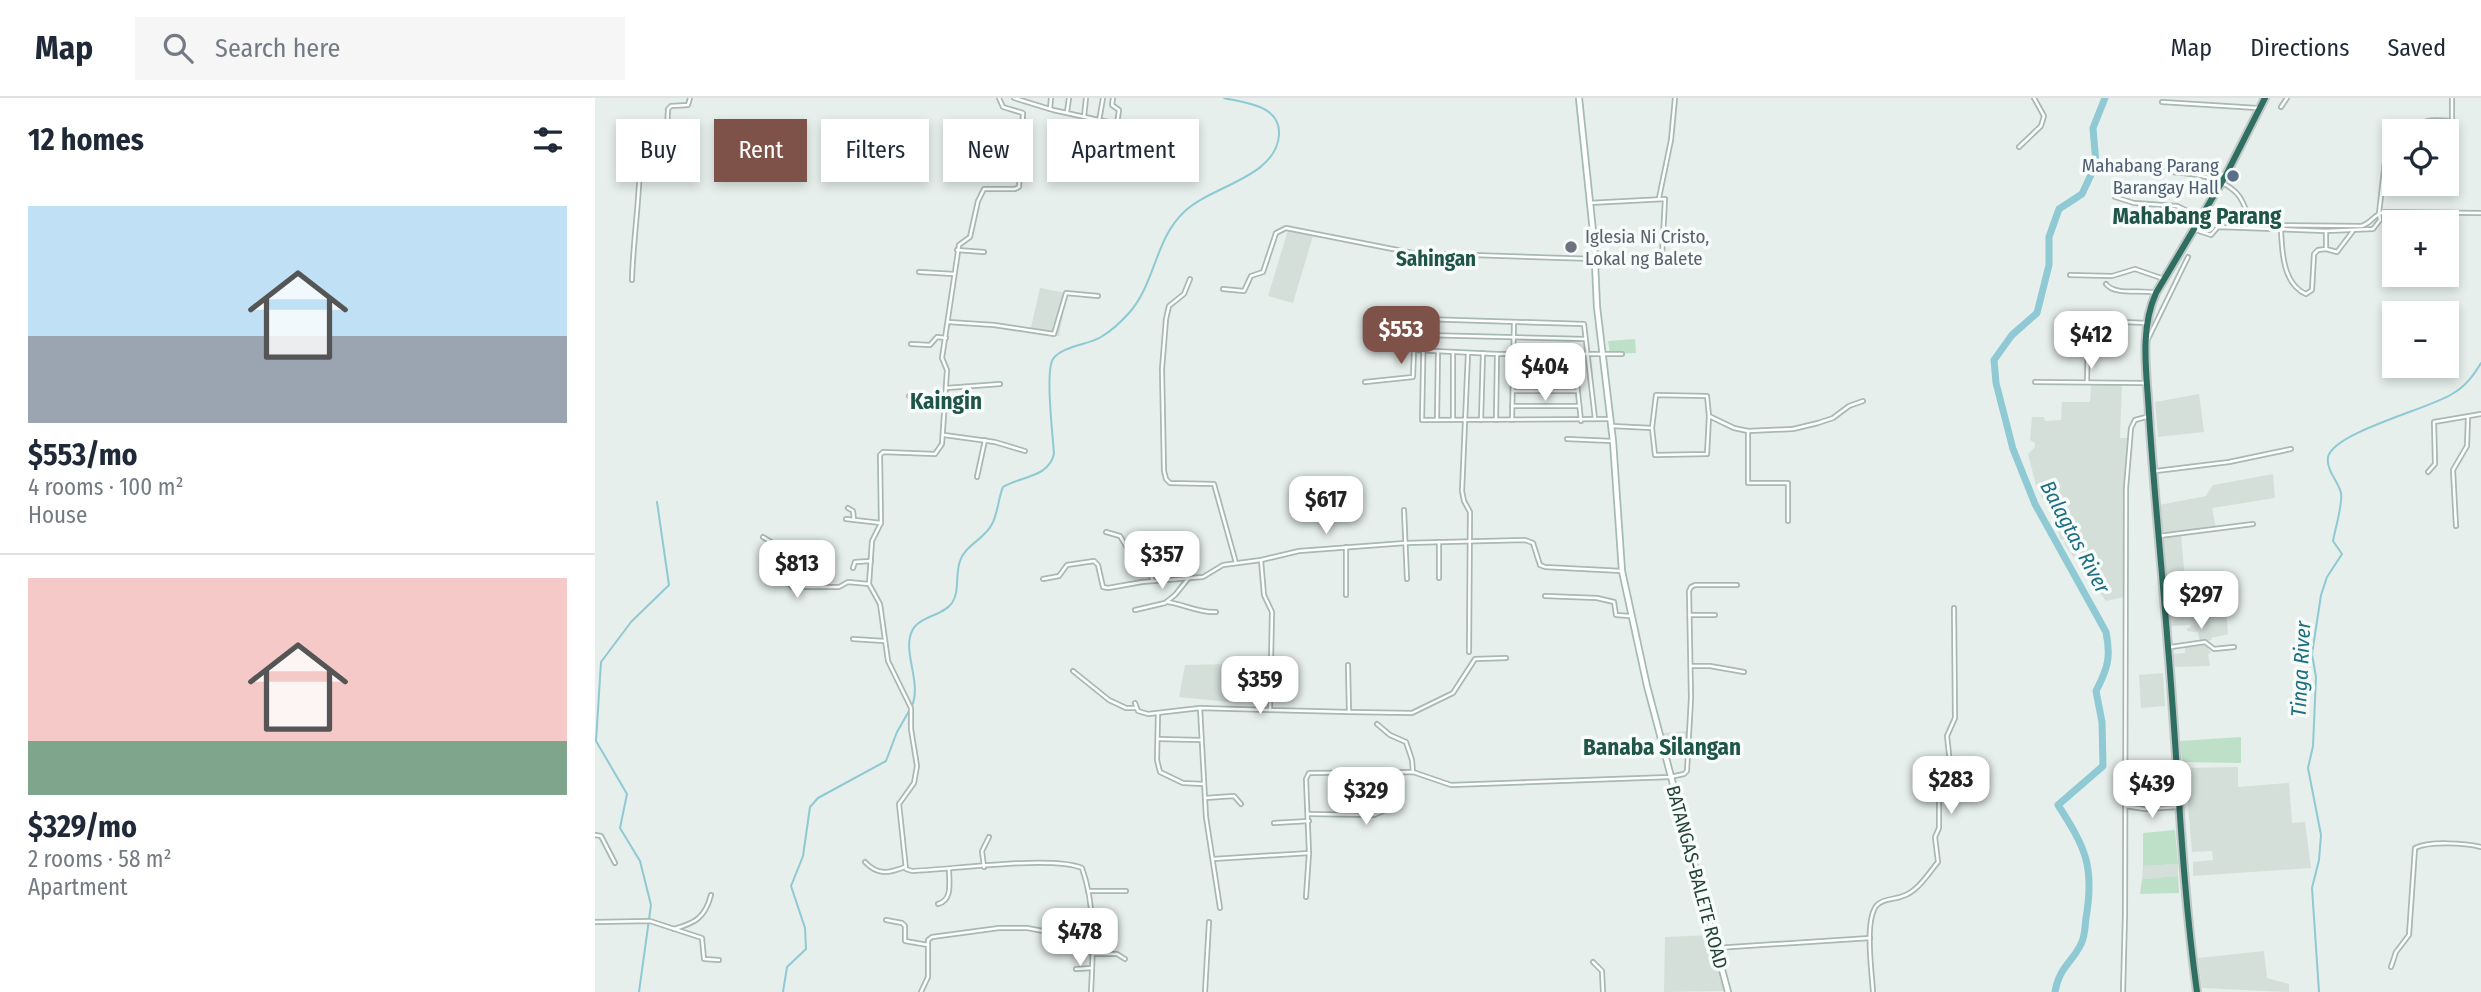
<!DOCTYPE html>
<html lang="en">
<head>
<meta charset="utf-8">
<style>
	body { margin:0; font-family:"Fira Sans Condensed",sans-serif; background:#f6f6f7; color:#1f2937; height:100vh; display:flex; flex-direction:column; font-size:26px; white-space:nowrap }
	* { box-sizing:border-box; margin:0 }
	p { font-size:23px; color:#747a83 }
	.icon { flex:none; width:38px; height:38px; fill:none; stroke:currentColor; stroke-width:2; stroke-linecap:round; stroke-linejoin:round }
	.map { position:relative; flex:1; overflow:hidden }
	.details { display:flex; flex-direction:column; background:#fff; width:595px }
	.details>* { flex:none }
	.guide { position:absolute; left:21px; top:21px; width:665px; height:63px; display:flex; gap:14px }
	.buttons { position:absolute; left:1787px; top:21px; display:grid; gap:14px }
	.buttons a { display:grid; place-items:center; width:77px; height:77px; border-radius:0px; background:#fff; box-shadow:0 4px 10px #0003; font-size:35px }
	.price { position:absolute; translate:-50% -60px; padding:0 16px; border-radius:14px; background:#fff; color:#222; font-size:23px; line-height:46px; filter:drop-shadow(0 2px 4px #0008) }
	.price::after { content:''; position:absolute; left:50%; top:42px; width:21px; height:16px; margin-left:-10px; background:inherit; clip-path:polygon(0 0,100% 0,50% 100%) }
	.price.on { background:#7f5249; color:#fff }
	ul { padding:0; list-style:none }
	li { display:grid; align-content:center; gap:14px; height:371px; padding:0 28px }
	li+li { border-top:2px solid #e0e1e3 }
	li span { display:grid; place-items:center; height:217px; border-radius:0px; color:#555 }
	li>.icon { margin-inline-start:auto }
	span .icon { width:126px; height:126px; fill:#fffc; stroke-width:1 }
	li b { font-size:30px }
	h2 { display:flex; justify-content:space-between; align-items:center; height:84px; padding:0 28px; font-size:30px }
	.tag { padding:0 24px; border-radius:0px; background:#fff; box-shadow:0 4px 10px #0003; font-size:24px; line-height:63px }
	.tag.on { background:#7f5249; color:#fff }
	header { display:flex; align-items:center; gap:42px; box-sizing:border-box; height:98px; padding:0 35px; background:#fff; border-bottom:2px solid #e0e1e3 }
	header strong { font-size:33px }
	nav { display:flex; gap:38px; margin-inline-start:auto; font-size:24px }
	.search { width:490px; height:63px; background:#f6f6f7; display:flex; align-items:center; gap:18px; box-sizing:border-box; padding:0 24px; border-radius:0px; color:#747a83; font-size:26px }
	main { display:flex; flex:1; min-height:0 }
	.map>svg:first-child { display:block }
	.built { fill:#d4dfda }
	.green { fill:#bfe0c8 }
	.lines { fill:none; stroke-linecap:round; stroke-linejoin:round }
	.stream { stroke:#8ec9d4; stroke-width:2 }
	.river { stroke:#8ec9d4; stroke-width:7 }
	.street-casing { stroke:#a8b8b2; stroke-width:6 }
	.secondary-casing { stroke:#a4bbb3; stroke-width:8 }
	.highway-casing { stroke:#c2cac8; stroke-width:10 }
	.street { stroke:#fff; stroke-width:2.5 }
	.secondary { stroke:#fff; stroke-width:4.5 }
	.highway { stroke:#2f6f62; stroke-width:6 }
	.service-dot { fill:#5c6f8a; stroke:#f7fbf9; stroke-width:2.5 }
	.worship-dot { fill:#6b7280; stroke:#f7fbf9; stroke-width:2.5 }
	.labels { text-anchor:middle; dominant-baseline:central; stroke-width:7; stroke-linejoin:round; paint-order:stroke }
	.service-label { font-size:19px; fill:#4e5e75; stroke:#f7fbf9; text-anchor:end }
	.worship-label { font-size:19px; fill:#5b616d; stroke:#f7fbf9; text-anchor:start }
	.street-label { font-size:19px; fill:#24423a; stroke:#f7fbf9 }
	.neighbourhood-label { font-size:21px; font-weight:bold; fill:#1f5548; stroke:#f7fbf9 }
	.water-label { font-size:21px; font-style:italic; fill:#1c6f80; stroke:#f7fbf9 }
	.quarter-label { font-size:23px; font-weight:bold; fill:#1f5548; stroke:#f7fbf9 }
</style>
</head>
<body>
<header>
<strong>Map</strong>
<div class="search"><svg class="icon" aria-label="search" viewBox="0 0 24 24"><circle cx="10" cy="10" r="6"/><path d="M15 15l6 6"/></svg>Search here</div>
<nav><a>Map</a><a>Directions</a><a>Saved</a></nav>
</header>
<main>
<section class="details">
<h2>12 homes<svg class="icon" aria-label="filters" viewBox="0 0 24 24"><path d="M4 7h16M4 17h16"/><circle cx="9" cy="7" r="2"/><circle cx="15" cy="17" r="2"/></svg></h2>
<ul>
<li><span style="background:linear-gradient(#bfe0f5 60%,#9aa5b1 0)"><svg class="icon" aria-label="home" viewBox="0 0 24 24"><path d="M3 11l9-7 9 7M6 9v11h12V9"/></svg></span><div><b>$553/mo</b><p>4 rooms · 100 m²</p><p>House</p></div></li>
<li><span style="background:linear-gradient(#f6c9c9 75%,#7fa58c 0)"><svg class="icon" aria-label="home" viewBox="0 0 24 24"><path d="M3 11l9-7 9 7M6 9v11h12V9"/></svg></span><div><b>$329/mo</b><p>2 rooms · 58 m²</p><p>Apartment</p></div></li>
</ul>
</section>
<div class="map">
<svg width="1886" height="894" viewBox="0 0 1886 894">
	<rect width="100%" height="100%" fill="#e6efeb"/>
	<g class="built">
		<path d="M693 132 718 138 698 205 673 198Z"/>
		<path d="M445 190 472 195 464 238 435 234Z"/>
		<path d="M1496 287H1527L1525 340H1533L1529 499 1511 503 1470 447 1469 442 1465 441 1463 427 1442 391 1433 356 1440 349V345L1435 342 1437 319H1449L1450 323 1466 322 1467 304H1495Z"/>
		<path d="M1604 296 1609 334 1563 339 1560 304Z"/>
		<path d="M1678 376 1680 400 1617 410 1621 430 1568 437 1564 407 1611 398 1618 387Z"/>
		<path d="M1586 437 1593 514 1631 511 1633 536 1616 540 1617 542 1605 544 1603 534 1592 533V530L1596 529 1594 527 1575 528 1568 440Z"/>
		<path d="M1611 547 1616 555 1613 556 1615 568 1580 569 1578 556 1590 555V549Z"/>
		<path d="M636 566 634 604 584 599 590 567Z"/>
		<path d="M1568 575 1570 608 1546 610 1544 577Z"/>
		<path d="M1093 633 1091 660H1076L1068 635Z"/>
		<path d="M1574 667 1575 688 1546 690 1547 669Z"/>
		<path d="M1643 669V689L1694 685 1697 725 1710 724 1716 770 1598 778V764L1618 762 1617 753 1597 754 1590 670Z"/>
		<path d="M1583 766V778L1547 781 1548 768Z"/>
		<path d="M1115 837 1130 893 1069 894 1070 839Z"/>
		<path d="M1669 853 1672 880 1694 886V894L1607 890 1603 860Z"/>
	</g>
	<g class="green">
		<path d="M1040 241 1041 255 1015 256 1013 243Z"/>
		<path d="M1646 639V665L1587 664 1585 643Z"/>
		<path d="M1580 732 1583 766 1548 768V735Z"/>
		<path d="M1583 778 1584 795 1545 796 1547 781Z"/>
	</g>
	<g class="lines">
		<g class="stream">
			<path d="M317 608C327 584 307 554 317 533 324 518 348 518 357 505 365 493 360 476 365 463 370 447 390 441 397 426 403 415 403 401 408 389 426 378 453 380 459 356 458 339 450 273 458 261 467 248 493 247 506 239 516 233 526 224 534 215 560 186 560 141 589 114 615 88 681 80 684 37 686 7 650 5 629 0"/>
			<path d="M44 894 56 807 45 763 25 730 32 696 1 643 6 564 36 524 74 487 62 404"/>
			<path d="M188 894 192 869 211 851 210 830 196 788 208 758 215 709 223 700 291 663 302 634 314 613"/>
			<path d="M1724 894 1717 790 1724 762 1726 737 1713 670 1718 648 1721 579 1717 556 1726 497 1732 479 1747 456 1738 443C1740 431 1748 406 1746 395 1743 383 1731 372 1733 359 1739 334 1834 311 1857 296 1871 288 1878 278 1886 265"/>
		</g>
		<path class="river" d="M1460 894C1464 869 1477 865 1486 846 1490 839 1490 828 1491 820 1500 768 1490 749 1463 707L1508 668 1507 624 1501 593C1513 570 1516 559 1511 534L1440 406 1418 351 1401 285 1399 262 1417 237 1442 215 1454 167V139L1464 111 1487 96 1501 66 1498 30 1510 0"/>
		<g class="street-casing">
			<g id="street">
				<path d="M404 0 408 9 428 15 424 89 420 91H389L383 103 375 139 364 147 347 260 352 272 347 346 340 356 288 354 285 357 286 425 277 443 274 486 285 506 293 563 316 610V631L322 668 319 685 304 706 311 771 317 773C354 772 457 757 487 770 501 809 498 854 496 894"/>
				<path d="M419 0 458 12 522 26 524 12 517 7 518 0"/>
				<path d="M1567 4 1662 10"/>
				<path d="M1686 9 1692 0"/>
				<path d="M455 11 456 0"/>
				<path d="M472 14 474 0"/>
				<path d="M489 19 491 0"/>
				<path d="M504 23 508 0"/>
				<path d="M1822 33C1826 18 1844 23 1857 23V0"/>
				<path d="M1424 49 1446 28 1449 18 1439 0"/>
				<path d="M1591 67 1631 77"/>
				<path d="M1546 72C1574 74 1625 73 1644 98 1652 109 1651 121 1665 127L1766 128C1776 126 1779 116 1789 114L1886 115"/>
				<path d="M1522 83 1520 99 1539 105 1582 108 1605 119"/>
				<path d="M1064 100 1076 42 1080 0"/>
				<path d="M994 105 1070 101 1067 158"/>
				<path d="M1601 132 1616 137 1623 129 1731 133 1778 131 1785 122 1784 115 1791 55H1799"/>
				<path d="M1686 132C1687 154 1688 186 1711 196L1717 192 1719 156 1723 152 1731 151V133"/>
				<path d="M1731 151 1742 154 1758 133"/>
				<path d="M362 152 389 154"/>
				<path d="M324 174 359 176"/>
				<path d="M1475 177 1517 178 1540 171 1569 181"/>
				<path d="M595 181 589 196 574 208 571 221 567 271 569 373 571 381 575 385 619 386 641 465"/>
				<path d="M37 182C38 141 45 101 45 60L49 55 71 54 73 11 76 8 93 7 95 0"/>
				<path d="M1511 186C1520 198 1547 191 1561 195"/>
				<path d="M628 191 649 193 656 178 668 174 681 135 691 130 818 155 1000 161"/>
				<path d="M1477 222 1553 225"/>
				<path d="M353 224 399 227 459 236 471 195 503 198"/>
				<path d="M829 237 990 241"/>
				<path d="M1553 241 1593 159"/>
				<path d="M316 246 335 247 342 239 351 240"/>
				<path d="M873 255 867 393 869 403 875 414 874 554"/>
				<path d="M979 257 986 323"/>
				<path d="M770 284 818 279 819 252 902 256H1027"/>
				<path d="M1440 284 1549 285"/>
				<path d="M1492 284 1493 235"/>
				<path d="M351 290 405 286"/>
				<path d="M918 293H981"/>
				<path d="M1061 297 1112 298 1114 318 1112 356 1060 357 1057 330Z"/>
				<path d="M314 298 351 301"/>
				<path d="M917 308H984"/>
				<path d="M1114 318 1139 330 1153 333V385H1193V423"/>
				<path d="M858 321V254"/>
				<path d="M1000 321 989 226 829 221 827 322 1016 321"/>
				<path d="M842 322 843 253"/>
				<path d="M886 322 888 255"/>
				<path d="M901 322 902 256"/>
				<path d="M917 322 919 225"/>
				<path d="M1017 328 1057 330"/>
				<path d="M1153 333 1198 331 1223 325 1238 320 1254 308 1268 303"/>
				<path d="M349 337 400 344 430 353"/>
				<path d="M972 341 1017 343"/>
				<path d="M1561 373 1634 364 1696 351"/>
				<path d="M1833 374 1840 366 1839 324 1886 316"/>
				<path d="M382 379 390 342"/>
				<path d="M253 410 258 413 259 422"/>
				<path d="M809 412 812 481"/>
				<path d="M251 421 286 425"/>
				<path d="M1861 428 1858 372 1872 348 1873 319"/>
				<path d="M511 434 525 438 536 456 549 461 558 483"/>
				<path d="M1564 438 1658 426"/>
				<path d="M168 439 181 447 183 462 190 470 192 483 197 489H244L253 484 274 486"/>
				<path d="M844 444V480"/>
				<path d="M751 449V497"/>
				<path d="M666 462 669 497 677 514 675 612 754 614 753 567"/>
				<path d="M258 470 260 464 276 463"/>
				<path d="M448 481 464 478 472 467 499 463 503 467 508 489 513 490 547 484 608 479 628 467 666 462 704 453 810 445 930 442 938 445 945 467 950 469 1027 473"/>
				<path d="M950 498 1002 500 1019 504 1021 517 1035 518"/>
				<path d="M572 504C589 506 603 515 621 514"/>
				<path d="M540 512 570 505 580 497 593 481"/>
				<path d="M1095 517H1120"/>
				<path d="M258 541 289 543"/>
				<path d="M1576 549 1610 544 1619 551 1639 549"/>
				<path d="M1096 568H1115L1149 574"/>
				<path d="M478 573 514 602 531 610H541"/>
				<path d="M540 605 543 613 553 616 605 610 675 612"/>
				<path d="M605 610 611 719 625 810"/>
				<path d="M754 614 817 615 858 595 880 561 911 560"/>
				<path d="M563 616 562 662 565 674 588 685 609 686"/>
				<path d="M782 626 795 637 811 644 817 662 818 674"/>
				<path d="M563 641 605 642"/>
				<path d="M610 700 639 698 646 706"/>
				<path d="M1530 708 1550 711 1583 709"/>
				<path d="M714 716 779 717 788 713 790 709 786 703V694"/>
				<path d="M679 725 714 723"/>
				<path d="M0 737 6 738 20 765"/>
				<path d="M618 761 714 755 711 681 714 675 818 674 856 687 1075 679 1089 676 1092 673 1096 600 1094 493 1096 489 1100 487H1142"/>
				<path d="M270 764C283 778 294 775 310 769"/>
				<path d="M389 769 387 753 394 739"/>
				<path d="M493 793H531"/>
				<path d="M711 799 714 755"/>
				<path d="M343 806C358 802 354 784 354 771"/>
				<path d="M466 817 467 834"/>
				<path d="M291 822 307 825 310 828V843L333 847"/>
				<path d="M0 824 55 823 107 840 109 861 124 862"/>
				<path d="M79 831C100 825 110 820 116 797"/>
				<path d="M478 847 498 846"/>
				<path d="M1121 850 1275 840"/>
				<path d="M499 856H522L530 861"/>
				<path d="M998 864 1007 873 1008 894"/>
				<path d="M1796 869 1801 854 1814 837 1820 750C1834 743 1870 745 1886 749"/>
				<path d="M481 871 497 870"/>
				<path d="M326 894 333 879V842L337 839 404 830H432L459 835 496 833"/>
				<path d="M610 894 614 824"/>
				<path d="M1278 894C1277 875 1269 821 1282 807 1289 800 1299 802 1308 798 1323 793 1333 776 1343 764L1340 739 1344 730V693L1355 665 1352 638 1360 620 1359 510"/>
				<path d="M1528 894 1530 817 1531 390 1536 330 1540 322 1551 319"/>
			</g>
		</g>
		<g class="secondary-casing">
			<path id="secondary" d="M984 0 999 143 1002 209 1018 343 1027 473 1052 588 1133 894"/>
		</g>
		<g class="highway-casing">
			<path id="highway" d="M1602 894C1586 780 1583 664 1573 549 1567 471 1559 394 1554 316 1552 276 1544 233 1561 195L1631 77 1670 0"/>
		</g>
		<use href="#street" class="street"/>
		<use href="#secondary" class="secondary"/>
		<use href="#highway" class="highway"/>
	</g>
	<circle class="service-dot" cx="1638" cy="78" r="7"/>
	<circle class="worship-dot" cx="976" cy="149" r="7"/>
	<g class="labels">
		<g class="service-label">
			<text x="1624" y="67">Mahabang Parang<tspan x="1624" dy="22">Barangay Hall</tspan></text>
		</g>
		<g class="worship-label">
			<text x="990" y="138">Iglesia Ni Cristo,<tspan x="990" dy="22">Lokal ng Balete</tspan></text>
		</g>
		<g class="street-label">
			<text transform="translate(1102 779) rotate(75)">BATANGAS-BALETE ROAD</text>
		</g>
		<g class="neighbourhood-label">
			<text x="841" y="161">Sahingan</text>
		</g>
		<g class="water-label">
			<text transform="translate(1480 439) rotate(62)">Balagtas River</text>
			<text transform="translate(1706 571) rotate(-87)">Tinga River</text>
		</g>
		<g class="quarter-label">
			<text x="1602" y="118">Mahabang Parang</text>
			<text x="351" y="303">Kaingin</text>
			<text x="1067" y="649">Banaba Silangan</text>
		</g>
	</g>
</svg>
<div class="buttons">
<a><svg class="icon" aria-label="locate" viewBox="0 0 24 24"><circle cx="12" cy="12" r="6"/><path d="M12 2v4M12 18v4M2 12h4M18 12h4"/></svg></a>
<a>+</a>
<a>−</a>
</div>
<b class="price on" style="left:806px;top:268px">$553</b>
<b class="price" style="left:1496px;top:273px">$412</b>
<b class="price" style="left:950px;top:305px">$404</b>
<b class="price" style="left:731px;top:438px">$617</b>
<b class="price" style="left:567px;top:493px">$357</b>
<b class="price" style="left:202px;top:502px">$813</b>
<b class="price" style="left:1606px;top:533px">$297</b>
<b class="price" style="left:665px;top:618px">$359</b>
<b class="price" style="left:1356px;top:718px">$283</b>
<b class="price" style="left:1557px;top:722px">$439</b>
<b class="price" style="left:771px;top:729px">$329</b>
<b class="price" style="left:485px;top:870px">$478</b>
<div class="guide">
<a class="tag">Buy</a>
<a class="tag on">Rent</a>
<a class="tag">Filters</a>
<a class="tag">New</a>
<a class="tag">Apartment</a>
</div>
</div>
</main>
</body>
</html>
